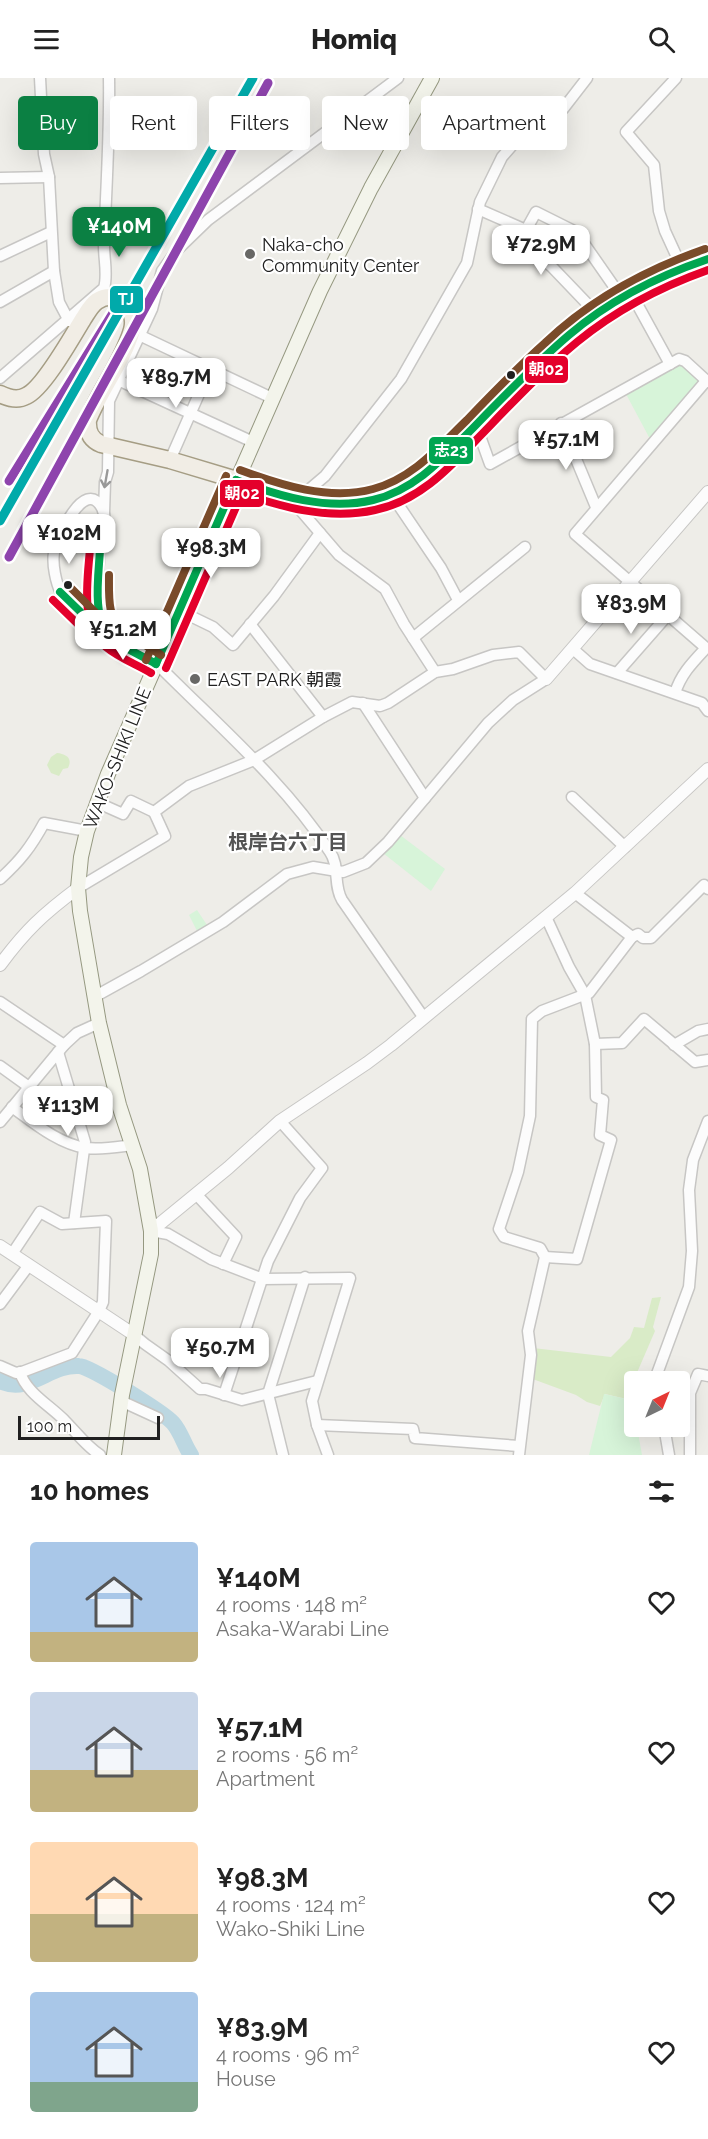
<!DOCTYPE html>
<html lang="en">
<head>
<meta charset="utf-8">
<style>
	body { margin:0; font-family:Raleway,"Noto Sans JP",sans-serif; background:#f2f2f2; color:#222; height:100vh; display:flex; flex-direction:column; font-size:22px; white-space:nowrap }
	* { box-sizing:border-box; margin:0 }
	p { font-size:20px; color:#767676 }
	.icon { flex:none; width:33px; height:33px; fill:none; stroke:currentColor; stroke-width:2; stroke-linecap:round; stroke-linejoin:round }
	.map { position:relative; height:1377px; overflow:hidden }
	.drawer { display:flex; flex-direction:column; background:#fff; flex:1 }
	.drawer>* { flex:none }
	.hud { position:absolute; left:18px; top:18px; width:672px; height:54px; display:flex; gap:12px }
	.needle { width:39px; rotate:43deg }
	.fabs { position:absolute; left:624px; top:1293px; display:grid; gap:12px }
	.fabs a { display:grid; place-items:center; width:66px; height:66px; border-radius:6px; background:#fff; box-shadow:0 6px 24px #0002; font-size:30px }
	.scale { position:absolute; left:18px; bottom:15px; width:142px; box-sizing:border-box; padding-left:6px; border:3px solid #202020; border-top:0; font-size:16px; line-height:21px; white-space:nowrap; color:#202020; -webkit-text-stroke:4px #fff; paint-order:stroke }
	.price { position:absolute; translate:-50% -51px; padding:0 14px; border-radius:12px; background:#fff; color:#222; font-size:20px; line-height:39px; filter:drop-shadow(0 2px 3px #0008) }
	.price::after { content:''; position:absolute; left:50%; top:36px; width:18px; height:14px; margin-left:-9px; background:inherit; clip-path:polygon(0 0,100% 0,50% 100%) }
	.price.selected { background:#0b8043; color:#fff }
	ul { padding:0; list-style:none }
	li { display:flex; align-items:center; gap:18px; height:150px; padding:0 30px }
	li span { display:grid; place-items:center; flex:none; width:168px; height:120px; border-radius:6px; color:#555 }
	li>.icon { margin-inline-start:auto }
	span .icon { width:72px; height:72px; fill:#fffc; stroke-width:1 }
	li b { font-size:26px }
	h2 { display:flex; justify-content:space-between; align-items:center; height:72px; padding:0 30px; font-size:26px }
	.tag { padding:0 21px; border-radius:6px; background:#fff; box-shadow:0 6px 24px #0002; font-size:21px; line-height:54px }
	.tag.selected { background:#0b8043; color:#fff }
	header { display:flex; justify-content:space-between; align-items:center; height:78px; padding:0 30px; background:#fff; font-size:27px; font-weight:800 }
	.map>svg:first-child { display:block }
	.grass { fill:#d9ebc7 }
	.park { fill:#d7f4d9 }
	.lines { fill:none; stroke-linecap:round; stroke-linejoin:round }
	.river { stroke:#bcd7e1; stroke-width:16 }
	.minor-casing { stroke:#c7c6c4; stroke-width:13 }
	.tertiary-casing { stroke:#c7c6c4; stroke-width:14 }
	.secondary-casing { stroke:#959880; stroke-width:16 }
	.primary-casing { stroke:#a59d84; stroke-width:19 }
	.minor { stroke:#fcfcfc; stroke-width:10 }
	.tertiary { stroke:#fcfcfc; stroke-width:12 }
	.secondary { stroke:#f3f4eb; stroke-width:14 }
	.primary { stroke:#f1ede5; stroke-width:16 }
	.bus-1-casing { stroke:#fff; stroke-width:12 }
	.bus-2-casing { stroke:#fff; stroke-width:12 }
	.bus-3-casing { stroke:#fff; stroke-width:12 }
	.bus-1 { stroke:#00a651; stroke-width:8 }
	.bus-2 { stroke:#e4002b; stroke-width:8 }
	.bus-3 { stroke:#7a4b2a; stroke-width:8 }
	.rail-1-casing { stroke:#fff; stroke-width:14 }
	.rail-1 { stroke:#8e44ad; stroke-width:9 }
	.metro-1-casing { stroke:#fff; stroke-width:14 }
	.metro-1 { stroke:#01aaaa; stroke-width:9 }
	.oneway { stroke:#999 }
	.poi-dot { fill:#686866; stroke:#fff; stroke-width:2 }
	.bus-dot { fill:#202020; stroke:#fff; stroke-width:2 }
	.labels { text-anchor:middle; dominant-baseline:central; stroke-width:4.5; stroke-linejoin:round; paint-order:stroke }
	.poi-label { font-size:18px; fill:#202020; stroke:#fff; text-anchor:start }
	.street-label { font-size:18px; fill:#202020; stroke:#fff }
	.neighbourhood-label { font-size:20px; font-weight:bold; fill:#535353; stroke:#fff }
	.line-badge { stroke:#fff; stroke-width:2 }
	.badge-label { font-size:16px; text-anchor:middle; font-weight:bold; fill:#fff }
</style>
</head>
<body>
<header><svg class="icon" aria-label="menu" viewBox="0 0 24 24"><path d="M4 6h16M4 12h16M4 18h16"/></svg>Homiq<svg class="icon" aria-label="search" viewBox="0 0 24 24"><circle cx="10" cy="10" r="6"/><path d="M15 15l6 6"/></svg></header>
<div class="map">
<svg width="708" height="1377" viewBox="0 0 708 1377">
	<rect width="100%" height="100%" fill="#eeede8"/>
	<g class="grass">
		<path d="M57 675C66 676 73 680 68 690L63 691 59 698 51 695 47 687 51 679Z"/>
		<path d="M661 1219 653 1249 655 1253 636 1297 630 1296 631 1322 605 1316 600 1328 587 1324 576 1317 530 1300 533 1270 611 1279 630 1260 634 1249 644 1250 652 1220Z"/>
	</g>
	<g class="park">
		<path d="M678 287 683 288 698 301V305L650 361 626 316Z"/>
		<path d="M400 757 445 791 431 813 383 775Z"/>
		<path d="M197 832 207 847 197 853 189 837Z"/>
		<path d="M604 1316 631 1322 634 1348 637 1349 642 1377H589Z"/>
	</g>
	<g class="lines">
		<path class="river" d="M0 1303C29 1317 50 1286 79 1288 90 1288 164 1335 173 1345 181 1354 184 1367 191 1377"/>
		<g class="minor-casing">
			<g id="minor">
				<path d="M40 0 44 76 49 99 54 193 59 224 69 243"/>
				<path d="M676 0 626 54 654 87 659 133 665 153 682 190"/>
				<path d="M0 100 49 99"/>
				<path d="M478 131 526 152 536 134 576 154 622 220"/>
				<path d="M526 152 521 162 552 189 597 236"/>
				<path d="M0 178 51 154"/>
				<path d="M631 215 670 286"/>
				<path d="M0 224 54 193"/>
				<path d="M139 257 272 320"/>
				<path d="M0 300 104 210C108 197 104 182 104 168 106 112 110 56 109 0"/>
				<path d="M118 302 253 364"/>
				<path d="M561 345 596 429"/>
				<path d="M476 347 490 386 679 281 685 283 708 304"/>
				<path d="M170 382 210 291"/>
				<path d="M391 416 441 490 458 522"/>
				<path d="M104 435 105 404 108 394 109 323 152 231 162 193 177 172 208 142 398 0"/>
				<path d="M180 533 213 549 233 567 274 518 320 455"/>
				<path d="M250 546 323 639"/>
				<path d="M107 555C93 532 98 496 100 470 102 457 108 442 102 430 84 398 57 461 54 475 52 486 56 505 61 515 65 521 71 526 77 532 101 554 128 568 156 586L163 592C221 650 285 705 330 774 340 788 333 807 342 822L424 940"/>
				<path d="M413 560 525 469"/>
				<path d="M573 571 590 586 702 625 708 633"/>
				<path d="M435 594 404 546 385 511 339 477 302 434 298 421 325 398 401 301 467 185 480 124 502 79 516 63 563 31 587 0"/>
				<path d="M617 595 667 538"/>
				<path d="M675 615C681 596 692 585 706 570L575 456 706 303"/>
				<path d="M363 625 425 720"/>
				<path d="M572 719 625 769"/>
				<path d="M0 801C20 783 31 769 44 745L87 753"/>
				<path d="M78 810 165 758 154 734"/>
				<path d="M575 815 632 859 638 856 643 860H651L704 807 708 811"/>
				<path d="M94 919 141 893 223 844 287 796 313 789 343 794 366 785 388 764 488 645 513 622 546 601 519 574 493 577 453 591 435 594 388 625 380 628 352 624 323 639 254 682 189 708 154 734 131 723 123 736 96 724"/>
				<path d="M0 924 64 967"/>
				<path d="M595 966 622 965 644 941 695 984 708 982"/>
				<path d="M674 967 698 953 708 951"/>
				<path d="M58 974 85 1064 74 1145"/>
				<path d="M0 988 29 1009"/>
				<path d="M12 1029C34 1045 59 1066 86 1070 102 1072 117 1069 133 1067"/>
				<path d="M0 1044 64 967 77 955 99 945"/>
				<path d="M196 1116 236 1159 223 1186"/>
				<path d="M151 1153 168 1156 211 1181 263 1201 350 1200 312 1323 317 1347 328 1377"/>
				<path d="M545 1179 577 1181 611 1062 600 1057 603 1022 596 1019 595 966 585 917 569 889 546 839"/>
				<path d="M0 1226 29 1187"/>
				<path d="M133 1256 145 1266 169 1283 200 1311H206L242 1322 317 1303"/>
				<path d="M0 1288 16 1295 22 1294 72 1275 99 1233 103 1224 106 1143 62 1146 40 1134 12 1176"/>
				<path d="M20 1294C26 1315 51 1328 65 1343 77 1355 86 1368 100 1377"/>
				<path d="M633 1300 642 1304"/>
				<path d="M654 1304 689 1209 692 1173 689 1112 693 1082 708 1043"/>
				<path d="M224 1317 268 1183 300 1120 322 1090 280 1043"/>
				<path d="M121 1323 158 1340"/>
				<path d="M317 1347 413 1351 415 1360 519 1368"/>
				<path d="M664 1348 669 1377"/>
				<path d="M283 1377 268 1316 305 1199"/>
				<path d="M519 1377 531 1277 528 1253 545 1179 540 1170 504 1159 499 1151 518 1094 530 1038 532 941 542 933 589 915 632 859"/>
				<path d="M690 1377V1315L698 1296 708 1298"/>
			</g>
		</g>
		<g class="tertiary-casing">
			<g id="tertiary">
				<path d="M546 601 708 414"/>
				<path d="M0 887C25 853 43 836 78 810"/>
				<path d="M151 1153 228 1090 280 1043 367 985 391 967 575 815 708 691"/>
				<path d="M0 1168 133 1256"/>
			</g>
		</g>
		<g class="secondary-casing">
			<path id="secondary" d="M114 1377 122 1317 151 1176V1153L140 1091 119 1027 99 945 80 833 78 810 81 779 87 753 108 696 320 213 371 110 432 0"/>
		</g>
		<g class="primary-casing">
			<path id="primary" d="M0 316C8 320 17 323 26 318 43 311 72 259 83 241 87 235 91 227 97 223 117 210 138 231 132 252 123 283 100 312 88 342 87 354 91 362 101 366L170 382 307 423 342 426 376 422 408 408 428 394 554 270 597 236 622 220 666 197 708 181"/>
		</g>
		<use href="#minor" class="minor"/>
		<use href="#tertiary" class="tertiary"/>
		<use href="#secondary" class="secondary"/>
		<use href="#primary" class="primary"/>
		<g class="bus-1-casing">
			<g id="bus-1">
				<path d="M236 402C279 418 327 433 373 422 416 412 445 378 475 348 505 317 536 285 569 257 610 222 658 198 708 181"/>
				<path d="M100 471C99 495 91 541 111 559 124 571 141 577 156 586"/>
				<path d="M60 514 93 546 112 559"/>
				<path d="M156 586 236 402"/>
			</g>
		</g>
		<g class="bus-2-casing">
			<g id="bus-2">
				<path d="M232 412C278 428 327 443 375 432 420 423 451 388 481 357 512 325 543 292 577 264 616 232 660 209 708 192"/>
				<path d="M90 470C88 501 79 546 106 569 119 580 136 586 151 595"/>
				<path d="M53 522 86 554 106 568"/>
				<path d="M166 590 246 406"/>
			</g>
		</g>
		<g class="bus-3-casing">
			<g id="bus-3">
				<path d="M240 392C281 407 329 423 373 411 412 401 439 369 467 342 492 316 518 289 545 265 591 221 645 192 705 171"/>
				<path d="M109 497C109 519 107 540 124 555"/>
				<path d="M68 507 98 537 161 577"/>
				<path d="M146 582 226 398"/>
			</g>
		</g>
		<use href="#bus-1" class="bus-1"/>
		<use href="#bus-2" class="bus-2"/>
		<use href="#bus-3" class="bus-3"/>
		<g class="rail-1-casing">
			<g id="rail-1">
				<path d="M9 403 121 222"/>
				<path d="M9 479 268 5"/>
			</g>
		</g>
		<use href="#rail-1" class="rail-1"/>
		<g class="metro-1-casing">
			<path id="metro-1" d="M0 443 253 0"/>
		</g>
		<use href="#metro-1" class="metro-1"/>
	</g>
	<defs><path id="oneway-shaft" d="M-6 0H5M1.5-3L5.5 0L1.5 3" fill="none" stroke-width="1.6" stroke-linecap="round" stroke-linejoin="round" transform="scale(1.5)"/></defs>
	<use class="oneway" href="#oneway-shaft" transform="translate(106 401) rotate(100)"/>
	<g class="poi-dot">
		<circle cx="250" cy="176" r="6"/>
		<circle cx="195" cy="601" r="6"/>
	</g>
	<g class="bus-dot">
		<circle cx="511" cy="297" r="5"/>
		<circle cx="68" cy="507" r="5"/>
	</g>
	<g class="labels">
		<g class="poi-label">
			<text x="262" y="166">Naka-cho<tspan x="262" dy="21">Community Center</tspan></text>
			<text x="207" y="601">EAST PARK 朝霞</text>
		</g>
		<g class="street-label">
			<text transform="translate(117 680) rotate(-68)">WAKO-SHIKI LINE</text>
		</g>
		<g class="neighbourhood-label">
			<text x="288" y="764">根岸台六丁目</text>
		</g>
	</g>
	<g class="line-badge">
		<rect x="109" y="207" width="35" height="29" rx="6" fill="#01aaaa"/>
		<rect x="524" y="277" width="45" height="29" rx="6" fill="#e4002b"/>
		<rect x="428" y="358" width="46" height="29" rx="6" fill="#00a651"/>
		<rect x="219" y="401" width="46" height="29" rx="6" fill="#e4002b"/>
	</g>
	<g class="badge-label">
		<text x="126" y="227">TJ</text>
		<text x="546" y="297">朝02</text>
		<text x="451" y="378">志23</text>
		<text x="242" y="421">朝02</text>
	</g>
</svg>
<div class="fabs">
<a><svg class="needle" viewBox="-14 -14 28 28"><path d="M0-13l5 13h-10z" fill="#e53935"/><path d="M0 13l5-13h-10z" fill="#767676"/></svg></a>
</div>
<div class="scale">100 m</div>
<b class="price selected" style="left:119px;top:180px">¥140M</b>
<b class="price" style="left:541px;top:198px">¥72.9M</b>
<b class="price" style="left:176px;top:331px">¥89.7M</b>
<b class="price" style="left:566px;top:393px">¥57.1M</b>
<b class="price" style="left:69px;top:487px">¥102M</b>
<b class="price" style="left:211px;top:501px">¥98.3M</b>
<b class="price" style="left:631px;top:557px">¥83.9M</b>
<b class="price" style="left:123px;top:583px">¥51.2M</b>
<b class="price" style="left:68px;top:1059px">¥113M</b>
<b class="price" style="left:220px;top:1301px">¥50.7M</b>
<div class="hud">
<a class="tag selected">Buy</a>
<a class="tag">Rent</a>
<a class="tag">Filters</a>
<a class="tag">New</a>
<a class="tag">Apartment</a>
</div>
</div>
<section class="drawer">
<h2>10 homes<svg class="icon" aria-label="filters" viewBox="0 0 24 24"><path d="M4 7h16M4 17h16"/><circle cx="9" cy="7" r="2"/><circle cx="15" cy="17" r="2"/></svg></h2>
<ul>
<li><span style="background:linear-gradient(#a9c7e8 75%,#c2b280 0)"><svg class="icon" aria-label="home" viewBox="0 0 24 24"><path d="M3 11l9-7 9 7M6 9v11h12V9"/></svg></span><div><b>¥140M</b><p>4 rooms · 148 m²</p><p>Asaka-Warabi Line</p></div><svg class="icon" aria-label="heart" viewBox="0 0 24 24"><path d="M12 20l-8-8c-3-5 5-10 8-4 3-6 11-1 8 4z"/></svg></li>
<li><span style="background:linear-gradient(#c9d6e8 65%,#c2b280 0)"><svg class="icon" aria-label="home" viewBox="0 0 24 24"><path d="M3 11l9-7 9 7M6 9v11h12V9"/></svg></span><div><b>¥57.1M</b><p>2 rooms · 56 m²</p><p>Apartment</p></div><svg class="icon" aria-label="heart" viewBox="0 0 24 24"><path d="M12 20l-8-8c-3-5 5-10 8-4 3-6 11-1 8 4z"/></svg></li>
<li><span style="background:linear-gradient(#ffd9b3 60%,#c2b280 0)"><svg class="icon" aria-label="home" viewBox="0 0 24 24"><path d="M3 11l9-7 9 7M6 9v11h12V9"/></svg></span><div><b>¥98.3M</b><p>4 rooms · 124 m²</p><p>Wako-Shiki Line</p></div><svg class="icon" aria-label="heart" viewBox="0 0 24 24"><path d="M12 20l-8-8c-3-5 5-10 8-4 3-6 11-1 8 4z"/></svg></li>
<li><span style="background:linear-gradient(#a9c7e8 75%,#7fa58c 0)"><svg class="icon" aria-label="home" viewBox="0 0 24 24"><path d="M3 11l9-7 9 7M6 9v11h12V9"/></svg></span><div><b>¥83.9M</b><p>4 rooms · 96 m²</p><p>House</p></div><svg class="icon" aria-label="heart" viewBox="0 0 24 24"><path d="M12 20l-8-8c-3-5 5-10 8-4 3-6 11-1 8 4z"/></svg></li>
</ul>
</section>
</body>
</html>
